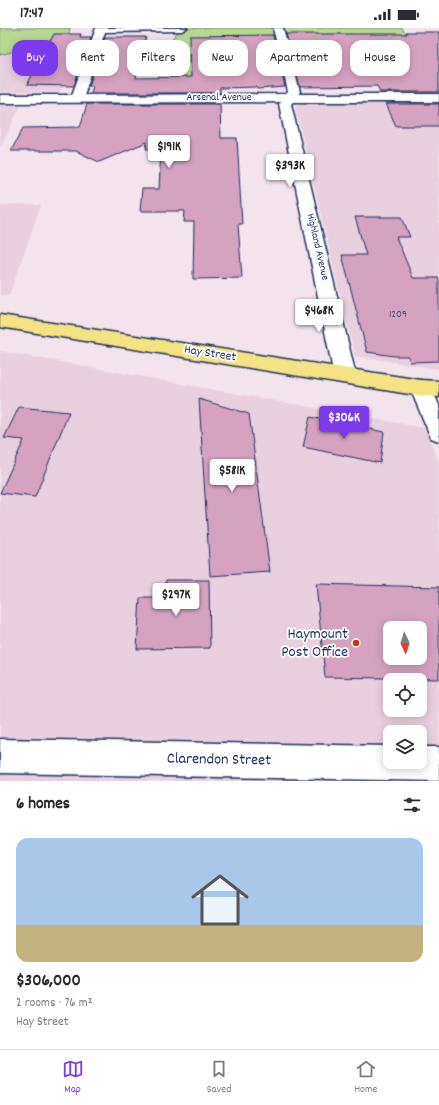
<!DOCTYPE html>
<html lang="en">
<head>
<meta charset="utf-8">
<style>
	body { margin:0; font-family:Dekko,sans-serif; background:#f7f7f7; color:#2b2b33; height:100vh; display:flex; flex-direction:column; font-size:15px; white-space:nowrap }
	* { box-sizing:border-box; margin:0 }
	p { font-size:13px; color:#7c7c81 }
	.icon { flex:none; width:22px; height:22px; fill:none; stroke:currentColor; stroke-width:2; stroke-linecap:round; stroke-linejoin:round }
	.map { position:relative; height:753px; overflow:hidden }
	.panel { display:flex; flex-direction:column; background:#fff; flex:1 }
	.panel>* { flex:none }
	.hud { position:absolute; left:12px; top:12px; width:415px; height:36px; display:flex; gap:8px }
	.needle { width:26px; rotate:176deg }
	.fabs { position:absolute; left:383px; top:593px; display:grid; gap:8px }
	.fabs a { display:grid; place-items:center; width:44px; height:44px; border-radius:8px; background:#fff; box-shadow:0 2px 10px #0003; font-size:20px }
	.price { position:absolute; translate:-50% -34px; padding:0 9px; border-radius:4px; background:#fff; color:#222; font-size:13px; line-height:26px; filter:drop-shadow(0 1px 2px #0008) }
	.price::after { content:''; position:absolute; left:50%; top:24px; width:12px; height:9px; margin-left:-6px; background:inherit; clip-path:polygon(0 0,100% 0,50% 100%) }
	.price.current { background:#7c3aed; color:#fff }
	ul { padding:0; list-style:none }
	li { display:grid; align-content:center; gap:8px; height:212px; padding:0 16px }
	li+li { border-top:1px solid #e1e1e2 }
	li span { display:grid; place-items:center; height:124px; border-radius:12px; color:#555 }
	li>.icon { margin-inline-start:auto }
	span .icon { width:72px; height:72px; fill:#fffc; stroke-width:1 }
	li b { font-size:17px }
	h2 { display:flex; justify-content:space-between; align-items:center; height:48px; padding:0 16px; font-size:17px }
	.pill { padding:0 14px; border-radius:12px; background:#fff; box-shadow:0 2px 10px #0003; font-size:14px; line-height:36px }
	.pill.current { background:#7c3aed; color:#fff }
	.status { display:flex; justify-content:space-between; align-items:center; height:28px; padding:0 20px; background:#fff; direction:ltr }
	.status svg { height:11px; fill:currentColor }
	.tabs { display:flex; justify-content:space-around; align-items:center; height:56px; border-top:1px solid #e1e1e2; background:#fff; font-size:11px; color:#7c7c81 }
	.tabs a { display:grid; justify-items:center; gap:2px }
	.tabs .current { color:#7c3aed }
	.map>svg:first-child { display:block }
	.built { fill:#e9d0df; fill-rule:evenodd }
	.green { fill:#b7d891; stroke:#698478 }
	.building { fill:#d5a3c0; stroke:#1b2f5e; fill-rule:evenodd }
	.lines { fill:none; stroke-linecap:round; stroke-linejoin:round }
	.street-casing { stroke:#1b2f5e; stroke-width:3 }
	.secondary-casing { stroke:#1b2f5e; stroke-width:3 }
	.primary-casing { stroke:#1b2f5e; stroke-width:3 }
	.street { fill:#fff; fill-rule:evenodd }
	.secondary { fill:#fff; fill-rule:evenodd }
	.primary { fill:#f4e382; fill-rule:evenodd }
	.poi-dot { fill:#c8321e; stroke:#fff; stroke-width:1.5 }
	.labels { text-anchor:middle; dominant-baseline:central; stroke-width:3.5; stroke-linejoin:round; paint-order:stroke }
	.far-street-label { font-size:11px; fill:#1b2f5e; stroke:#fff }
	.number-label { font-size:11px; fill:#4a4c76 }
	.street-label { font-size:13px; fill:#1b2f5e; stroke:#fff }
	.near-poi-label { font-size:16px; fill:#1b2f5e; stroke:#fff; text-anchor:end }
	.near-street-label { font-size:16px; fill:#1b2f5e; stroke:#fff }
</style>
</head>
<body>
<div class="status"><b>17:47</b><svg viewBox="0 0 49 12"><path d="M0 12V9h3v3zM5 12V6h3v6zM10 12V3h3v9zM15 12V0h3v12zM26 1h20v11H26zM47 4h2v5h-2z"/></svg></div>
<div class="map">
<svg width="439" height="753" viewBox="0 0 439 753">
	<rect width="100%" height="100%" fill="#f2e3ec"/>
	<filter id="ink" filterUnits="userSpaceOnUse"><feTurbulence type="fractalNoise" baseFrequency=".025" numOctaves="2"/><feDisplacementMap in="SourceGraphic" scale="8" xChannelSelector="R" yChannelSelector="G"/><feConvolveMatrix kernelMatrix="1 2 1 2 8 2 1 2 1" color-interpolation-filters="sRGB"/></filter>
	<g filter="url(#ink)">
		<g class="built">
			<path d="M41 16H78L60 64H0V27Z"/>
			<path d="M305 74 439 75V341L355 328 295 78Z"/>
			<path d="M22 75 0 119V76Z"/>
			<path d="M0 177H41L9 268 0 267Z"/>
			<path d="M0 323 425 400 439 435V753H0ZM390 600H420V630H390ZM390 652H420V682H390ZM390 704H420V734H390Z"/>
		</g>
		<g class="green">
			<path d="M0 0H70L69 5 41 16 0 27Z"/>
			<path d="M185 0H402L405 5 421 14 309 37 240 41 183 51 164 35V20L177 5Z"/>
		</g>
		<g class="building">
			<path d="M406 4H439V64H380L377 58 300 59 286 6H407Z"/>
			<path d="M54 6H81L80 9H91L74 58 27 57Z"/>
			<path d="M273 7 285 59 257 61V59L220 60V65H91L93 58H89L105 9H146L136 50 191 49 190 8Z"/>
			<path d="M87 76H220L221 110H237L242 196H238L242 250 193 251 194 194H184L185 183H140L142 161H159L161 121H146L147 114 99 134 76 123H11L23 100 80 99Z"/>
			<path d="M386 76H439V98H396Z"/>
			<path d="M355 189H402L410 209H396L413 250H439V333L410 334 408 328H394L367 324 342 227H366Z"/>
			<path d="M199 371 249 386 270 544 210 548Z"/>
			<path d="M19 379 69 384 35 469 0 465 24 412 4 410Z"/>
			<path d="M310 389 384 404 380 435 303 419Z"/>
			<path d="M166 552H209L210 620 137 621 140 570H165Z"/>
			<path d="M316 556 439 559V651L325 649ZM390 600H420V630H390Z"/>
		</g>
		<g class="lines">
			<g class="street-casing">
				<g id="street">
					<path d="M96 0H187L182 3 105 4 84 67 286 66 288 64 273 0H283L300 64 293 73 289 74 0 75V67H72Z"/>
					<path d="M0 711 390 718V734H420V719H439V753L0 745Z"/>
				</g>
			</g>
			<g class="secondary-casing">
				<g id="secondary">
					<path d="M289 66H439V74H293L291 76 356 348 352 353 345 355 338 353 334 348 279 76 285 67Z"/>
					<path d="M421 352 429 355 439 377V413L431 410 410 360 413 355Z"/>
				</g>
			</g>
			<g class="primary-casing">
				<path id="primary" d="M0 287 421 352 439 353V369L421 368 0 299Z"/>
			</g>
			<use href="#street" class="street"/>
			<use href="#secondary" class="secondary"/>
			<use href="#primary" class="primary"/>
		</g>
	</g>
	<circle class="poi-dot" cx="356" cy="615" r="4"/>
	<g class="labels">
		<g class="far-street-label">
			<text x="219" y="70">Arsenal Avenue</text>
			<text transform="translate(317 219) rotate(77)">Highland Avenue</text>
		</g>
		<g class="number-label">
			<text x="398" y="287">1209</text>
		</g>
		<g class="street-label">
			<text transform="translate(210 326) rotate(9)">Hay Street</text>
		</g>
		<g class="near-poi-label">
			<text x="348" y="606">Haymount<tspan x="348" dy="18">Post Office</tspan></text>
		</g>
		<g class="near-street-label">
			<text transform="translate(219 732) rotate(1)">Clarendon Street</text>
		</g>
	</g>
</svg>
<div class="fabs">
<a><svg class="needle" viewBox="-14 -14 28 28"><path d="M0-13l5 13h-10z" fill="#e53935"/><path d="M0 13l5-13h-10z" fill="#7c7c81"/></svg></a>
<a><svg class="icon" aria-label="locate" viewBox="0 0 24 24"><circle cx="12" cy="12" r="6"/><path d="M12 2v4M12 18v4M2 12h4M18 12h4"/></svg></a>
<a><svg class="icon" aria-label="layers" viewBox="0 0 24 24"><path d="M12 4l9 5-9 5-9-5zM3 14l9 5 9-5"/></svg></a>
</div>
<b class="price" style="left:169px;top:141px">$191K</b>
<b class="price" style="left:290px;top:160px">$393K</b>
<b class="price" style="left:319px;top:305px">$468K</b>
<b class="price current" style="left:344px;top:412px">$306K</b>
<b class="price" style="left:232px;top:465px">$581K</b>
<b class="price" style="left:176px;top:589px">$297K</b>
<div class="hud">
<a class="pill current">Buy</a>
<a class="pill">Rent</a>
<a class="pill">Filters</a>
<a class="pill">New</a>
<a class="pill">Apartment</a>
<a class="pill">House</a>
</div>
</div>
<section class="panel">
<h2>6 homes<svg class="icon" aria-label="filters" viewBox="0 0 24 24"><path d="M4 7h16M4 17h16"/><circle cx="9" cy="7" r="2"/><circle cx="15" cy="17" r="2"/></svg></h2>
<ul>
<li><span style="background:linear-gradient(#a9c7e8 70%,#c2b280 0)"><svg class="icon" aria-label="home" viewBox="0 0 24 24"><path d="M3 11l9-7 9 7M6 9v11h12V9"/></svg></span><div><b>$306,000</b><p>2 rooms · 76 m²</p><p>Hay Street</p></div></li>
</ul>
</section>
<nav class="tabs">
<a class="current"><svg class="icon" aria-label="map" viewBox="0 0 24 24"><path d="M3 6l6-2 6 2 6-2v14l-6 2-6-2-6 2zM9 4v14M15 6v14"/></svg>Map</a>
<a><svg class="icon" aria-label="saved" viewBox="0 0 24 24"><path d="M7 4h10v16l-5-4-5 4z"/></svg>Saved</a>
<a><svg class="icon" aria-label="home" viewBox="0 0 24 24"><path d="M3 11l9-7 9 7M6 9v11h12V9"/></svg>Home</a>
</nav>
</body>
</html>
